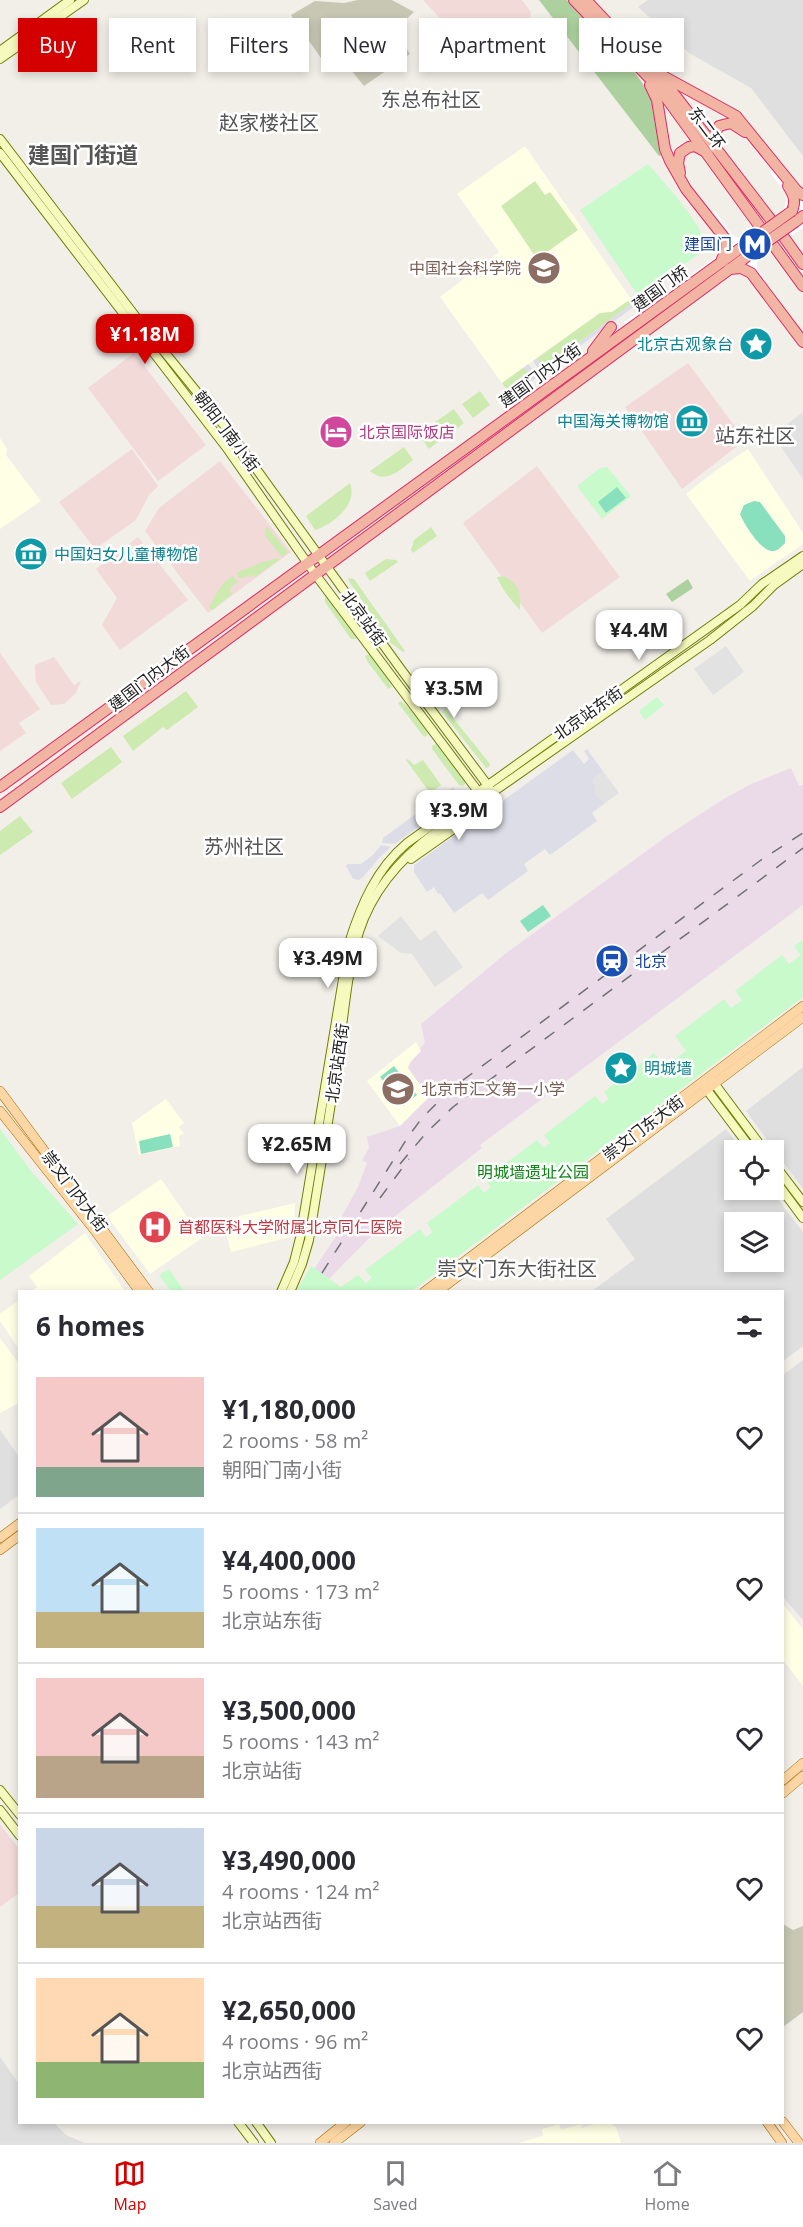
<!DOCTYPE html>
<html lang="en">
<head>
<meta charset="utf-8">
<style>
	body { margin:0; font-family:"Open Sans","Noto Sans SC",sans-serif; background:#f2f2f3; color:#2b2b33; height:100vh; display:flex; flex-direction:column; font-size:22px; white-space:nowrap }
	* { box-sizing:border-box; margin:0 }
	p { font-size:20px; color:#7c7c81 }
	.icon { flex:none; width:33px; height:33px; fill:none; stroke:currentColor; stroke-width:2; stroke-linecap:round; stroke-linejoin:round }
	.map { position:relative; flex:1; overflow:hidden }
	.details { position:absolute; left:18px; top:1290px; width:766px; height:834px; display:flex; flex-direction:column; background:#fff; border-radius:0px; box-shadow:0 3px 9px #0003 }
	.details>* { flex:none }
	.top-card { position:absolute; left:18px; top:18px; width:768px; height:54px; display:flex; gap:12px }
	.tools { position:absolute; left:724px; top:1140px; display:grid; gap:12px }
	.tools a { display:grid; place-items:center; width:60px; height:60px; border-radius:0px; background:#fff; box-shadow:0 3px 9px #0003; font-size:30px }
	.price { position:absolute; translate:-50% -51px; padding:0 14px; border-radius:12px; background:#fff; color:#222; font-size:20px; line-height:39px; filter:drop-shadow(0 2px 3px #0008) }
	.price::after { content:''; position:absolute; left:50%; top:36px; width:18px; height:14px; margin-left:-9px; background:inherit; clip-path:polygon(0 0,100% 0,50% 100%) }
	.price.current { background:#d40000; color:#fff }
	ul { padding:0; list-style:none }
	li { display:flex; align-items:center; gap:18px; height:150px; padding:0 18px }
	li+li { border-top:2px solid #e1e1e2 }
	li span { display:grid; place-items:center; flex:none; width:168px; height:120px; border-radius:0px; color:#555 }
	li>.icon { margin-inline-start:auto }
	span .icon { width:72px; height:72px; fill:#fffc; stroke-width:1 }
	li b { font-size:26px }
	h2 { display:flex; justify-content:space-between; align-items:center; height:72px; padding:0 18px; font-size:26px }
	.chip { padding:0 21px; border-radius:0px; background:#fff; box-shadow:0 3px 9px #0003; font-size:21px; line-height:54px }
	.chip.current { background:#d40000; color:#fff }
	.tabs { display:flex; justify-content:space-around; align-items:center; height:84px; border-top:2px solid #e1e1e2; background:#fff; font-size:16px; color:#7c7c81 }
	.tabs a { display:grid; justify-items:center; gap:3px }
	.tabs .current { color:#d40000 }
	.map>svg:first-child { display:block }
	.residential { fill:#e0dfdf; fill-rule:evenodd }
	.commercial { fill:#f2dad9 }
	.industrial { fill:#ebdbe8 }
	.education { fill:#ffffe5 }
	.construction { fill:#c7c7b4 }
	.grass { fill:#cdebb0 }
	.forest { fill:#add19e }
	.park { fill:#c8facc }
	.pitch { fill:#88e0be }
	.parking { fill:#e2e2e2 }
	.plaza { fill:#dddde8 }
	.pier { fill:#fff }
	.lines { fill:none; stroke-linecap:round; stroke-linejoin:round }
	.secondary-casing { stroke:#707d05; stroke-width:10 }
	.primary-casing { stroke:#a06b00; stroke-width:10 }
	.trunk-casing { stroke:#dc2a67; stroke-width:12 }
	.secondary { stroke:#f7fabf; stroke-width:8 }
	.primary { stroke:#fcd6a4; stroke-width:9 }
	.trunk { stroke:#f2b4a3; stroke-width:10 }
	.rail { stroke:#707070; stroke-width:1.5; stroke-dasharray:12 12; stroke-linecap:butt }
	.trunk-bridge-casing { stroke:#dc2a67; stroke-width:12; stroke-linecap:butt }
	.trunk-bridge { stroke:#f2b4a3; stroke-width:10 }
	.labels { text-anchor:middle; dominant-baseline:central; stroke-width:5; stroke-linejoin:round; paint-order:stroke }
	.street-label { font-size:16px; fill:#222; stroke:#fff }
	.transit-label { font-size:16px; fill:#164399; stroke:#fff; text-anchor:end }
	.education-label { font-size:16px; fill:#785e54; stroke:#fff; text-anchor:end }
	.culture-label { font-size:16px; fill:#0d838f; stroke:#fff; text-anchor:end }
	.hotel-label { font-size:16px; fill:#b23c85; stroke:#fff; text-anchor:start }
	.park-label { font-size:16px; fill:#0c8416; stroke:#fff }
	.health-label { font-size:16px; fill:#be3a42; stroke:#fff; text-anchor:start }
	.quarter-label { font-size:20px; fill:#555; stroke:#fff }
	.district-label { font-size:22px; font-weight:bold; fill:#555; stroke:#fff }
</style>
</head>
<body>
<div class="map">
<svg width="803" height="2143" viewBox="0 0 803 2143">
	<rect width="100%" height="100%" fill="#f2efe9"/>
	<g class="residential">
		<path d="M648 0H803V156L751 88 689 53 638 7Z"/>
		<path d="M803 1067V1189L746 1111Z"/>
		<path d="M726 1129 742 1150H735V1190H771L803 1232V1346L783 1361V1292L592 1291 635 1259 606 1219ZM735 1222H774V1262H735Z"/>
		<path d="M803 1360V1620L783 1597V1375Z"/>
		<path d="M0 1430 20 1458 19 1495 0 1509Z"/>
		<path d="M0 2057 19 2084 20 2122 54 2123 66 2135 85 2143H0Z"/>
	</g>
	<g class="commercial">
		<path d="M423 0H522L531 12 530 18 476 57Z"/>
		<path d="M134 353 206 445 158 481 88 388Z"/>
		<path d="M688 363 745 440 682 489 625 407Z"/>
		<path d="M132 449 158 486 149 495 136 520 95 549 59 502Z"/>
		<path d="M220 461 291 552 208 613 145 531 159 508Z"/>
		<path d="M537 466 620 577 542 633 463 523Z"/>
		<path d="M138 537 188 600 120 650 102 625 117 598 96 569Z"/>
		<path d="M0 653 40 709 19 723 26 733 0 751Z"/>
		<path d="M54 657 74 685 81 681 76 693 64 704 51 705 36 682 35 665Z"/>
		<path d="M0 1824 20 1850 19 1893 0 1907Z"/>
	</g>
	<path class="industrial" d="M791 768 799 786 803 785V905L480 1145 482 1148 376 1231 328 1280 314 1269 347 1220 342 1216 358 1187 367 1163 362 1160 369 1148 367 1137 400 1126 407 1068 425 1042 421 1024 505 954 667 836 722 800 751 784Z"/>
	<g class="education">
		<path d="M525 146 631 299 612 312 600 313 502 383 440 297 499 252 457 194Z"/>
		<path d="M0 438 7 449 6 455 41 501 0 529Z"/>
		<path d="M748 449 803 533V544L750 581 686 494 715 471Z"/>
		<path d="M416 1042 421 1051 410 1062 408 1068 429 1097 400 1126 367 1081Z"/>
		<path d="M166 1099 184 1123 179 1127 184 1133 179 1136 180 1146 139 1155 132 1123Z"/>
		<path d="M161 1179 202 1238 150 1274 107 1216Z"/>
		<path d="M295 1203 294 1236 231 1252 223 1220Z"/>
		<path d="M85 1233 125 1291H31L37 1287 29 1276Z"/>
		<path d="M19 1300V1349L0 1321V1314Z"/>
		<path d="M0 1338 20 1365 19 1403 0 1413Z"/>
		<path d="M783 1604 803 1629V1686L783 1660Z"/>
		<path d="M599 2123H610L616 2127 621 2143H518L543 2136 542 2129 559 2124 561 2130 581 2124 582 2128Z"/>
	</g>
	<g class="construction">
		<path d="M358 0H392L414 12 394 31 410 54 364 86 335 50 321 58 291 15 315 1 344 3Z"/>
		<path d="M783 1924 793 1930 803 1926V2012L783 2027Z"/>
	</g>
	<g class="grass">
		<path d="M535 181 545 195 550 192 578 230 537 259 501 206Z"/>
		<path d="M631 299 633 303 544 368 537 358 600 313 612 312Z"/>
		<path d="M524 367 532 377 509 393 502 383Z"/>
		<path d="M480 391 490 405 473 418 462 404Z"/>
		<path d="M454 409 464 423 447 436 435 422Z"/>
		<path d="M432 426 443 438 429 449 419 435Z"/>
		<path d="M404 447 413 460C400 470 386 485 370 471Z"/>
		<path d="M350 483C358 504 334 524 315 530L306 516Z"/>
		<path d="M266 527 268 528 288 552 282 557 265 536Z"/>
		<path d="M431 527 437 536 413 553 411 550 414 540Z"/>
		<path d="M277 558 280 559 255 577 251 575 240 579 236 573 260 563Z"/>
		<path d="M386 559 396 560 398 562 370 581 365 573Z"/>
		<path d="M233 576 238 582 232 586 230 591 232 594 213 610 209 608C215 596 221 582 233 576Z"/>
		<path d="M504 576C520 585 521 593 520 610 511 600 502 590 497 577Z"/>
		<path d="M349 578 354 579 405 651 403 652 391 643 348 580Z"/>
		<path d="M328 596 356 636V639H351L325 602V597Z"/>
		<path d="M369 654 383 670 392 687 388 689 367 661 365 656Z"/>
		<path d="M186 691 198 707 167 730 163 727 133 751 123 736Z"/>
		<path d="M401 701C411 710 425 721 428 735L424 737 398 703Z"/>
		<path d="M445 708 490 764 489 767 486 768 442 712Z"/>
		<path d="M436 744 465 781V784L463 786 459 785 432 749V746Z"/>
		<path d="M111 747 122 762 72 799 61 783Z"/>
		<path d="M408 759 414 765 423 760 441 785 430 793 406 760Z"/>
		<path d="M20 816 33 832 0 855V831Z"/>
	</g>
	<g class="forest">
		<path d="M539 0H567L628 63 650 94 663 155 659 156Z"/>
		<path d="M688 579 693 588 672 602 666 594Z"/>
	</g>
	<g class="park">
		<path d="M648 164C661 179 701 222 703 240 704 245 702 249 700 253L639 297 580 210Z"/>
		<path d="M607 467 631 496 602 519 577 486 600 468Z"/>
		<path d="M657 697 664 705 645 720 639 711Z"/>
		<path d="M803 940V997L412 1291 296 1292 311 1266 341 1287 358 1275 366 1283 372 1278 365 1270 420 1229 426 1237 433 1232 427 1223 478 1185 484 1193 491 1187 485 1179 537 1140 544 1148 550 1143 544 1135 595 1096 602 1104 609 1099 604 1092 654 1053 665 1067 686 1051 675 1036 724 999 731 1008 742 1000 735 991 782 955 789 964 801 955 794 946Z"/>
		<path d="M0 1129 31 1171 78 1224 0 1280Z"/>
		<path d="M169 1269 184 1291H171L159 1275Z"/>
	</g>
	<g class="pitch">
		<path d="M617 487 626 498 606 513 598 502Z"/>
		<path d="M754 501 760 502 785 536V543C781 547 778 551 773 551 761 552 744 524 740 514L744 505Z"/>
		<path d="M543 905 551 916 528 932 520 921Z"/>
		<path d="M394 1066 417 1095 403 1106 380 1077Z"/>
		<path d="M170 1134 173 1147 141 1154 139 1141Z"/>
	</g>
	<g class="parking">
		<path d="M803 412V479L773 435Z"/>
		<path d="M726 646 744 672 713 695 694 669Z"/>
		<path d="M603 771 619 793 605 803 596 795 593 779Z"/>
		<path d="M401 916 420 941 435 930 463 967 435 987 412 954 401 953 378 936Z"/>
	</g>
	<g class="plaza">
		<path d="M633 303 635 306 510 397 508 395 531 378 524 367 528 364 534 371 538 368 533 361 537 358 544 368Z"/>
		<path d="M587 749 603 771 593 779 596 795 605 803 592 813 597 821 550 855 545 849 524 864 528 871 488 900 482 893 454 913 440 893 438 894 434 887 427 892 414 872V865L418 862 573 750 584 764 589 759 584 751Z"/>
		<path d="M453 787 457 793 454 800 450 795 438 803 442 809 395 844 382 843 383 838Z"/>
		<path d="M381 845 391 847 379 858 363 877 359 880 353 879 346 866 348 864H361L373 855Z"/>
	</g>
	<path class="pier" d="M779 164 803 192V228L757 258V269L766 280 757 286 748 275 736 273 638 342 624 322 720 254 723 245 706 218 715 211 732 234 736 237H747L784 211 787 196 770 172Z"/>
	<g class="lines">
		<g class="secondary-casing">
			<g id="secondary">
				<path d="M0 51 70 0"/>
				<path d="M0 59 84 0"/>
				<path d="M0 139 136 317 231 434 400 668 489 787"/>
				<path d="M0 153 226 447 315 574 480 794"/>
				<path d="M411 859 472 816 482 802"/>
				<path d="M711 1079 764 1150"/>
				<path d="M704 1086 752 1150"/>
				<path d="M774 1164 803 1202"/>
				<path d="M774 1179 803 1218"/>
				<path d="M281 1292 294 1262 300 1238 349 943C361 905 376 869 407 843L740 605 762 584 803 556"/>
				<path d="M290 1292 302 1264 309 1240C319 1177 330 1113 339 1050 344 1014 348 966 359 932 372 891 402 857 436 832L710 640 753 606 774 585 803 564"/>
				<path d="M0 1790 20 1815"/>
				<path d="M0 1810 20 1836"/>
				<path d="M238 2122 254 2143"/>
				<path d="M256 2122 271 2143"/>
			</g>
		</g>
		<g class="primary-casing">
			<g id="primary">
				<path d="M0 1091 149 1292"/>
				<path d="M0 1111 96 1232 140 1292"/>
				<path d="M424 1292 803 1006"/>
				<path d="M437 1292 803 1017"/>
				<path d="M0 1538 20 1523"/>
				<path d="M0 1550 20 1535"/>
				<path d="M783 1780 803 1763"/>
				<path d="M783 1793 803 1776"/>
				<path d="M767 2122 782 2143"/>
				<path d="M783 2122 799 2143"/>
				<path d="M320 2143 346 2122"/>
				<path d="M334 2143 361 2122"/>
			</g>
		</g>
		<g class="trunk-casing">
			<g id="trunk">
				<path d="M574 0 659 88 803 286"/>
				<path d="M586 0 671 90 778 229 803 264"/>
				<path d="M663 76 736 116 797 191 803 195"/>
				<path d="M650 85 657 100 665 149 670 161 686 189 727 241V250L722 259"/>
				<path d="M715 148 712 139 719 126 731 123 745 132"/>
				<path d="M680 173 678 163 680 153 689 147 695 146 704 151"/>
				<path d="M788 186C794 195 796 201 792 211"/>
				<path d="M795 222 803 216"/>
				<path d="M729 269 741 268 751 273 803 342"/>
				<path d="M593 351 611 327"/>
				<path d="M0 787 749 242"/>
				<path d="M0 807 757 249"/>
			</g>
		</g>
		<use href="#secondary" class="secondary"/>
		<use href="#primary" class="primary"/>
		<use href="#trunk" class="trunk"/>
		<g class="rail">
			<path d="M400 1164 426 1133 453 1107 803 848"/>
			<path d="M380 1198 409 1159"/>
			<path d="M322 1273 408 1137 422 1118 451 1089 761 860 803 833"/>
		</g>
		<g class="trunk-bridge-casing">
			<g id="trunk-bridge">
				<path d="M749 242 792 211"/>
				<path d="M757 249 795 222"/>
			</g>
		</g>
		<use href="#trunk-bridge" class="trunk-bridge"/>
	</g>
	<defs>
		<g id="metro-disc" transform="scale(1.725)"><circle r="9.5" fill="#1a4fb4" stroke="#fff"/><path d="M-5.5 5V-5H-3L0 0L3-5H5.5V5H3V-.5L0 4L-3-.5V5Z" fill="#fff"/></g>
		<g id="university-disc" transform="scale(1.725)"><circle r="9.5" fill="#8d6e63" stroke="#fff"/><path d="M0-5L7-2L0 1L-7-2ZM-4 1L0 2.5L4 1V4Q0 6-4 4Z" fill="#fff"/></g>
		<g id="sight-disc" transform="scale(1.725)"><circle r="9.5" fill="#0f9aa8" stroke="#fff"/><path d="M0-6L1.8-2.2L6-1.7L2.9 1.2L3.7 5.4L0 3.3L-3.7 5.4L-2.9 1.2L-6-1.7L-1.8-2.2Z" fill="#fff"/></g>
		<g id="museum-disc" transform="scale(1.725)"><circle r="9.5" fill="#0f9aa8" stroke="#fff"/><path d="M0-6L6-3V-2H-6V-3ZM-5-1h2V3h-2ZM-1-1h2V3h-2ZM3-1h2V3H3ZM-6 4H6V6H-6Z" fill="#fff"/></g>
		<g id="hotel-disc" transform="scale(1.725)"><circle r="9.5" fill="#d1479c" stroke="#fff"/><path d="M-6-4.5h1.5V1H6V5H4.5V3h-9V5H-6ZM-4 0a1.8 1.8 0 1 1 3.6 0ZM.5 0V-2.5h3Q6-2.5 6 0Z" fill="#fff"/></g>
		<g id="station-disc" transform="scale(1.725)"><circle r="9.5" fill="#1a4fb4" stroke="#fff"/><path d="M-3-6H3Q5-6 5-4V2Q5 4 3 4L4.5 6H3L1.5 4h-3L-3 6H-4.5L-3 4Q-5 4-5 2V-4Q-5-6-3-6ZM-3.5-4v3h7v-3ZM-3.5 1v1.5H-2V1ZM2 1v1.5H3.5V1Z" fill="#fff"/></g>
		<g id="school-disc" transform="scale(1.725)"><circle r="9.5" fill="#8d6e63" stroke="#fff"/><path d="M0-5L7-2L0 1L-7-2ZM-4 1L0 2.5L4 1V4Q0 6-4 4Z" fill="#fff"/></g>
		<g id="hospital-disc" transform="scale(1.725)"><circle r="9.5" fill="#e0444e" stroke="#fff"/><path d="M-5-5h3v3.5h4V-5h3V5h-3V1.5h-4V5h-3Z" fill="#fff"/></g>
	</defs>
	<g fill-rule="evenodd">
		<use href="#metro-disc" x="755" y="244"/>
		<use href="#university-disc" x="544" y="268"/>
		<use href="#sight-disc" x="756" y="344"/>
		<use href="#museum-disc" x="692" y="421"/>
		<use href="#hotel-disc" x="336" y="432"/>
		<use href="#museum-disc" x="31" y="554"/>
		<use href="#station-disc" x="612" y="961"/>
		<use href="#sight-disc" x="621" y="1068"/>
		<use href="#school-disc" x="398" y="1089"/>
		<use href="#hospital-disc" x="155" y="1227"/>
	</g>
	<g class="labels">
		<g class="street-label">
			<text transform="translate(707 128) rotate(53)">东二环</text>
			<text transform="translate(660 288) rotate(-36)">建国门桥</text>
			<text transform="translate(540 375) rotate(-36)">建国门内大街</text>
			<text transform="translate(227 431) rotate(53)">朝阳门南小街</text>
			<text transform="translate(364 618) rotate(54)">北京站街</text>
			<text transform="translate(149 678) rotate(-37)">建国门内大街</text>
			<text transform="translate(588 713) rotate(-35)">北京站东街</text>
			<text transform="translate(337 1063) rotate(-82)">北京站西街</text>
			<text transform="translate(643 1128) rotate(-37)">崇文门东大街</text>
			<text transform="translate(75 1191) rotate(53)">崇文门内大街</text>
		</g>
		<g class="transit-label">
			<text x="732" y="244">建国门</text>
			<text x="635" y="961" text-anchor="start">北京</text>
		</g>
		<g class="education-label">
			<text x="521" y="268">中国社会科学院</text>
			<text x="421" y="1089" text-anchor="start">北京市汇文第一小学</text>
		</g>
		<g class="culture-label">
			<text x="733" y="344">北京古观象台</text>
			<text x="669" y="421">中国海关博物馆</text>
			<text x="54" y="554" text-anchor="start">中国妇女儿童博物馆</text>
			<text x="644" y="1068" text-anchor="start">明城墙</text>
		</g>
		<g class="hotel-label">
			<text x="359" y="432">北京国际饭店</text>
		</g>
		<g class="park-label">
			<text x="533" y="1172">明城墙遗址公园</text>
		</g>
		<g class="health-label">
			<text x="178" y="1227">首都医科大学附属北京同仁医院</text>
		</g>
		<g class="quarter-label">
			<text x="431" y="99">东总布社区</text>
			<text x="269" y="122">赵家楼社区</text>
			<text x="755" y="435">站东社区</text>
			<text x="244" y="846">苏州社区</text>
			<text x="517" y="1268">崇文门东大街社区</text>
		</g>
		<g class="district-label">
			<text x="83" y="154">建国门街道</text>
		</g>
	</g>
</svg>
<div class="tools">
<a><svg class="icon" aria-label="locate" viewBox="0 0 24 24"><circle cx="12" cy="12" r="6"/><path d="M12 2v4M12 18v4M2 12h4M18 12h4"/></svg></a>
<a><svg class="icon" aria-label="layers" viewBox="0 0 24 24"><path d="M12 4l9 5-9 5-9-5zM3 14l9 5 9-5"/></svg></a>
</div>
<b class="price current" style="left:145px;top:365px">¥1.18M</b>
<b class="price" style="left:639px;top:661px">¥4.4M</b>
<b class="price" style="left:454px;top:719px">¥3.5M</b>
<b class="price" style="left:459px;top:841px">¥3.9M</b>
<b class="price" style="left:328px;top:989px">¥3.49M</b>
<b class="price" style="left:297px;top:1175px">¥2.65M</b>
<div class="top-card">
<a class="chip current">Buy</a>
<a class="chip">Rent</a>
<a class="chip">Filters</a>
<a class="chip">New</a>
<a class="chip">Apartment</a>
<a class="chip">House</a>
</div>
<section class="details">
<h2>6 homes<svg class="icon" aria-label="filters" viewBox="0 0 24 24"><path d="M4 7h16M4 17h16"/><circle cx="9" cy="7" r="2"/><circle cx="15" cy="17" r="2"/></svg></h2>
<ul>
<li><span style="background:linear-gradient(#f6c9c9 75%,#7fa58c 0)"><svg class="icon" aria-label="home" viewBox="0 0 24 24"><path d="M3 11l9-7 9 7M6 9v11h12V9"/></svg></span><div><b>¥1,180,000</b><p>2 rooms · 58 m²</p><p>朝阳门南小街</p></div><svg class="icon" aria-label="heart" viewBox="0 0 24 24"><path d="M12 20l-8-8c-3-5 5-10 8-4 3-6 11-1 8 4z"/></svg></li>
<li><span style="background:linear-gradient(#bfe0f5 70%,#c2b280 0)"><svg class="icon" aria-label="home" viewBox="0 0 24 24"><path d="M3 11l9-7 9 7M6 9v11h12V9"/></svg></span><div><b>¥4,400,000</b><p>5 rooms · 173 m²</p><p>北京站东街</p></div><svg class="icon" aria-label="heart" viewBox="0 0 24 24"><path d="M12 20l-8-8c-3-5 5-10 8-4 3-6 11-1 8 4z"/></svg></li>
<li><span style="background:linear-gradient(#f6c9c9 65%,#b9a48a 0)"><svg class="icon" aria-label="home" viewBox="0 0 24 24"><path d="M3 11l9-7 9 7M6 9v11h12V9"/></svg></span><div><b>¥3,500,000</b><p>5 rooms · 143 m²</p><p>北京站街</p></div><svg class="icon" aria-label="heart" viewBox="0 0 24 24"><path d="M12 20l-8-8c-3-5 5-10 8-4 3-6 11-1 8 4z"/></svg></li>
<li><span style="background:linear-gradient(#c9d6e8 65%,#c2b280 0)"><svg class="icon" aria-label="home" viewBox="0 0 24 24"><path d="M3 11l9-7 9 7M6 9v11h12V9"/></svg></span><div><b>¥3,490,000</b><p>4 rooms · 124 m²</p><p>北京站西街</p></div><svg class="icon" aria-label="heart" viewBox="0 0 24 24"><path d="M12 20l-8-8c-3-5 5-10 8-4 3-6 11-1 8 4z"/></svg></li>
<li><span style="background:linear-gradient(#ffd9b3 70%,#8fb573 0)"><svg class="icon" aria-label="home" viewBox="0 0 24 24"><path d="M3 11l9-7 9 7M6 9v11h12V9"/></svg></span><div><b>¥2,650,000</b><p>4 rooms · 96 m²</p><p>北京站西街</p></div><svg class="icon" aria-label="heart" viewBox="0 0 24 24"><path d="M12 20l-8-8c-3-5 5-10 8-4 3-6 11-1 8 4z"/></svg></li>
</ul>
</section>
</div>
<nav class="tabs">
<a class="current"><svg class="icon" aria-label="map" viewBox="0 0 24 24"><path d="M3 6l6-2 6 2 6-2v14l-6 2-6-2-6 2zM9 4v14M15 6v14"/></svg>Map</a>
<a><svg class="icon" aria-label="saved" viewBox="0 0 24 24"><path d="M7 4h10v16l-5-4-5 4z"/></svg>Saved</a>
<a><svg class="icon" aria-label="home" viewBox="0 0 24 24"><path d="M3 11l9-7 9 7M6 9v11h12V9"/></svg>Home</a>
</nav>
</body>
</html>
